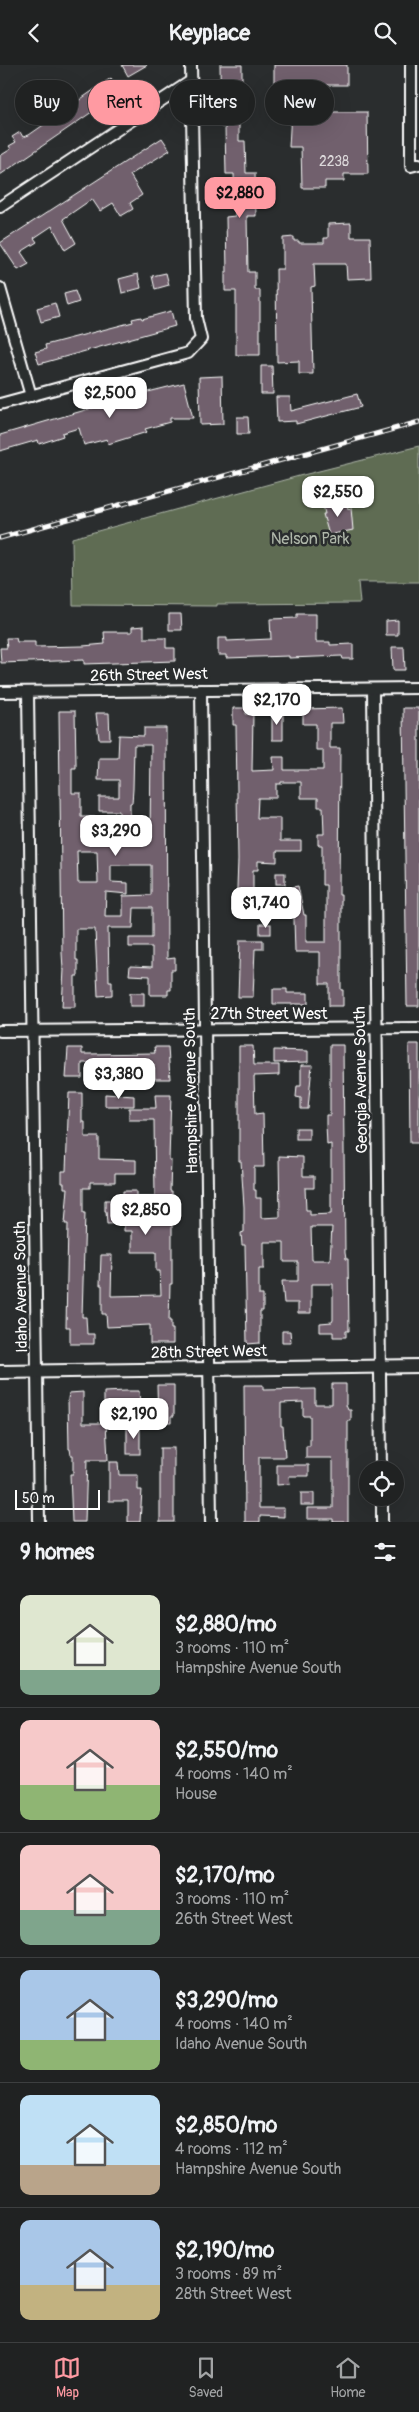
<!DOCTYPE html>
<html lang="en">
<head>
<meta charset="utf-8">
<style>
	body { margin:0; font-family:Pangolin,sans-serif; background:#2d2f2f; color:#f1f3f6; height:100vh; display:flex; flex-direction:column; font-size:19px; white-space:nowrap }
	* { box-sizing:border-box; margin:0 }
	p { font-size:16px; color:#a2a4a5 }
	.icon { flex:none; width:28px; height:28px; fill:none; stroke:currentColor; stroke-width:2; stroke-linecap:round; stroke-linejoin:round }
	.map { position:relative; height:1457px; overflow:hidden }
	.side { display:flex; flex-direction:column; background:#202222; flex:1 }
	.side>* { flex:none }
	.hud { position:absolute; left:15px; top:15px; width:390px; height:45px; display:flex; gap:10px }
	.controls { position:absolute; left:359px; top:1396px; display:grid; gap:10px }
	.controls a { display:grid; place-items:center; width:45px; height:45px; border-radius:50%; background:#202222; box-shadow:0 5px 20px #0002,0 0 0 1px #3d3f40; font-size:25px }
	.scale { position:absolute; left:15px; bottom:12px; width:85px; box-sizing:border-box; padding-left:5px; border:2px solid #fff; border-top:0; font-size:14px; line-height:18px; white-space:nowrap; color:#fff; -webkit-text-stroke:4px #2a2d2e; paint-order:stroke }
	.price { position:absolute; translate:-50% -42px; padding:0 11px; border-radius:10px; background:#fff; color:#222; font-size:16px; line-height:32px; filter:drop-shadow(0 1px 2px #0008) }
	.price::after { content:''; position:absolute; left:50%; top:30px; width:15px; height:11px; margin-left:-8px; background:inherit; clip-path:polygon(0 0,100% 0,50% 100%) }
	.price.current { background:#ff9aa2; color:#111 }
	ul { padding:0; list-style:none }
	li { display:flex; align-items:center; gap:15px; height:125px; padding:0 20px }
	li+li { border-top:1px solid #3d3f40 }
	li span { display:grid; place-items:center; flex:none; width:140px; height:100px; border-radius:10px; color:#555 }
	li>.icon { margin-inline-start:auto }
	span .icon { width:60px; height:60px; fill:#fffc; stroke-width:1 }
	li b { font-size:21px }
	h2 { display:flex; justify-content:space-between; align-items:center; height:60px; padding:0 20px; font-size:21px }
	.tag { padding:0 18px; border-radius:22px; background:#202222; box-shadow:0 5px 20px #0002,0 0 0 1px #3d3f40; font-size:18px; line-height:45px }
	.tag.current { background:#ff9aa2; color:#111 }
	header { display:flex; justify-content:space-between; align-items:center; height:65px; padding:0 20px; background:#202222; font-size:22px; font-weight:700 }
	.tab-bar { display:flex; justify-content:space-around; align-items:center; height:70px; border-top:1px solid #3d3f40; background:#202222; font-size:14px; color:#a2a4a5 }
	.tab-bar a { display:grid; justify-items:center; gap:2px }
	.tab-bar .current { color:#ff9aa2 }
	.map>svg:first-child { display:block }
	.green { fill:#5e6c53; stroke:#aeb6a9 }
	.building { fill:#71616d; stroke:#fff; fill-rule:evenodd }
	.lines { fill:none; stroke-linecap:round; stroke-linejoin:round }
	.minor-casing { stroke:#fff; stroke-width:14 }
	.tertiary-casing { stroke:#fff; stroke-width:16 }
	.minor { stroke:#2a2d2e; stroke-width:10 }
	.tertiary { stroke:#2a2d2e; stroke-width:12 }
	.rail-casing { stroke:#fff; stroke-width:5 }
	.rail { stroke:#2a2d2e; stroke-width:3; stroke-dasharray:9; stroke-linecap:butt }
	.labels { text-anchor:middle; dominant-baseline:central; stroke-width:5; stroke-linejoin:round; paint-order:stroke }
	.number-label { font-size:14px; fill:#dcd8da }
	.park-label { font-size:16px; fill:#aeb6a9; stroke:#2a2d2e }
	.street-label { font-size:16px; fill:#fff; stroke:#2a2d2e }
</style>
</head>
<body>
<header><svg class="icon" aria-label="back" viewBox="0 0 24 24"><path d="M15 5l-7 7 7 7"/></svg>Keyplace<svg class="icon" aria-label="search" viewBox="0 0 24 24"><circle cx="10" cy="10" r="6"/><path d="M15 15l6 6"/></svg></header>
<div class="map">
<svg width="419" height="1457" viewBox="0 0 419 1457">
	<rect width="100%" height="100%" fill="#2a2d2e"/>
	<filter id="ink" filterUnits="userSpaceOnUse"><feTurbulence type="fractalNoise" baseFrequency=".02" numOctaves="2"/><feDisplacementMap in="SourceGraphic" scale="10" xChannelSelector="R" yChannelSelector="G"/><feConvolveMatrix kernelMatrix="1 2 1 2 8 2 1 2 1" color-interpolation-filters="sRGB"/></filter>
	<g filter="url(#ink)">
		<path class="green" d="M419 381V517H358L360 538 217 539V541L73 540 72 473 299 411Z"/>
		<g class="building">
			<path d="M122 0H147L128 11Z"/>
			<path d="M220 0H242V16H239V76H245L246 108H255L256 151H247L248 207H255V225H260V290H236V226H225V207H227L226 152 235 151V139L234 109H226L225 62H221Z"/>
			<rect x="274" y="0" width="73" height="20"/>
			<path d="M111 13 121 27 0 110V91L11 84 9 81 16 77 12 72 20 67 23 72 29 70Z"/>
			<path d="M291 47H367L368 109H344V116H325V123H302L301 82H289Z"/>
			<path d="M162 73 170 85 130 110 142 130 130 138 133 144 121 151 113 138 100 146 92 134 63 154 76 178 65 185 52 161 34 173 37 177 21 187 29 199 18 205 0 178Z"/>
			<path d="M351 158V172H370L371 213 347 214 346 199H314L315 221 311 222 313 309H299V296L277 297 276 204H283V173L294 172V176H299V178H324V173H328V159Z"/>
			<path d="M166 208 169 220 155 224 152 211Z"/>
			<path d="M138 209 141 223 122 228 119 214Z"/>
			<path d="M75 226 79 237 67 241 64 229Z"/>
			<path d="M55 238 59 252 41 257 37 243Z"/>
			<path d="M171 246 175 261 39 299 35 287 46 284 45 280 133 257 132 254 141 252 142 254Z"/>
			<path d="M261 301H272L273 329H261Z"/>
			<path d="M222 311 223 359 200 360 199 312Z"/>
			<path d="M184 318 193 353H170V357L145 364 147 367 108 379 107 374 84 380 79 363 62 368 63 371 39 379 38 375 0 386V370L140 329Z"/>
			<path d="M357 329 361 342 296 359V356L277 357 276 332H290L291 346Z"/>
			<path d="M237 352H248L249 369H237Z"/>
			<path d="M346 435 348 444 351 443 353 465 329 470 323 449H325L323 440Z"/>
			<path d="M169 549H181L182 565H169Z"/>
			<path d="M297 549H316V577H330V580L353 579V594H343L342 591 289 593V591L226 593V590H218V573H227V576L271 574 270 554 297 553Z"/>
			<path d="M398 555V570H386V556Z"/>
			<path d="M144 561V573H166V583H175V596L84 599V595L1 598 0 583H7L6 573H16L17 577H35V582L83 581 105 579 104 567H132V562Z"/>
			<path d="M392 582H404L405 605H393Z"/>
			<path d="M233 643H246V649H253L252 706 274 705 273 692H284V705H323V685H316V659H303V644L342 643 343 658H330V683H340L339 830H341V925H343V941H329V919H320V887H295L293 822 298 821 304 850H306V877H326V820H322V780H318V769H324L323 742H318V733H301V717H281V719H276V733H258L257 753H280V776H301V786H277V797L258 796V805H253V830H258V850H236L238 795 236 660H233Z"/>
			<path d="M403 643H419V941H407Z"/>
			<path d="M59 646H75L76 699V703H72V728H81V752H96V768H119V746H99V732H119V715H98L99 693H118L119 670 144 671V663H166L167 894 175 893V905H171V925H168V930H150V911L129 910 130 901 152 902V882H129V873H152V843H134L133 863H108L109 916H112V930L98 931 95 864H76V895H78V911H75V942H62L64 904H63L62 888ZM134 680H151L150 775H130V738H132L133 724ZM77 786H97L98 818H78ZM111 800H151V830L123 831V851H105L106 827 128 829V818L111 817Z"/>
			<path d="M272 646 283 647V675H272Z"/>
			<path d="M96 648H109L110 674H99Z"/>
			<rect x="276" y="808" width="9" height="11"/>
			<rect x="260" y="859" width="11" height="10"/>
			<path d="M240 875H263V884H255L253 932H238Z"/>
			<path d="M273 924H287V928H308V939H273Z"/>
			<rect x="130" y="928" width="14" height="13"/>
			<path d="M409 979H419V1078H410Z"/>
			<path d="M330 980H343L345 1188 346 1194H348L349 1266H346V1272H333V1267H320V1258L332 1257 333 1255V1219H311V1248H298V1238H284L282 1216H298V1197H284V1177H264V1204H259V1230H263V1246H260V1278L247 1279 245 1180H242L241 1168 244 1167V1142L241 1096H239V981H253L254 1000H279V1010L254 1011 255 1049 263 1048 264 1102H254V1125H256V1133H261V1153L280 1152 279 1091 303 1092V1111H314V1123H305L306 1145H310V1150L331 1149V1079L327 1080 326 1059V1050H330ZM311 1162H332L330 1195H312Z"/>
			<path d="M154 982H168L170 1014H155L154 1000H136V1014L101 1012V998H82V1013H66L68 983H82V989H89L155 988Z"/>
			<path d="M274 985 308 986V997L274 998Z"/>
			<path d="M301 1000H312L308 1044H301V1033L296 1032 297 1021H301Z"/>
			<path d="M69 1028H82V1057H85V1072H99V1094L136 1095V1108H115V1117H90V1123H83V1148H85L82 1252H86L87 1269H94V1279H70V1262H66L68 1159H65L68 1123H64V1118H62V1106H66Z"/>
			<path d="M105 1029 134 1031V1041H105Z"/>
			<path d="M155 1030H171L169 1095H171L170 1126H172V1219H170L169 1256H171V1264H173V1279H150V1260L107 1262 106 1249H102V1220H100L101 1190H112L111 1231 161 1230 160 1206H156V1187H132V1166H124V1158L107 1159 106 1146H105V1135H123V1126H136V1132H155L154 1055H129V1043H156Z"/>
			<rect x="296" y="1063" width="13" height="11"/>
			<path d="M282 1266H290L291 1277H282Z"/>
			<path d="M332 1319H346V1340L348 1345H351V1356H348V1457H333V1454H307V1443H333V1397L332 1393H306V1381H310V1351H303V1337L281 1338V1361H283L285 1392H259V1443H284V1452L260 1451V1457H245L244 1320H263V1325L315 1324V1339H332Z"/>
			<path d="M157 1320H174V1351H171V1357H158Z"/>
			<path d="M126 1326H139L140 1339 104 1340V1327Z"/>
			<path d="M83 1327V1358H106L108 1395H87L85 1457H72L70 1409H73V1390H71L70 1384H69L68 1334 69 1328Z"/>
			<rect x="127" y="1362" width="13" height="27"/>
			<rect x="160" y="1383" width="14" height="74"/>
			<path d="M109 1397H118L119 1410H138V1425H142L140 1457H128V1436H109Z"/>
			<path d="M277 1400H309V1411H289L290 1419 277 1420Z"/>
			<rect x="301" y="1428" width="13" height="12"/>
		</g>
		<g class="lines">
			<g class="minor-casing">
				<g id="minor">
					<path d="M411 0V101L419 99"/>
					<path d="M0 142 191 16"/>
					<path d="M0 223 31 331"/>
					<path d="M0 339 188 288 201 274 196 253 191 0"/>
					<path d="M373 624 381 1405"/>
					<path d="M201 625 211 1457"/>
					<path d="M0 627 419 623"/>
					<path d="M28 627 39 1457"/>
					<path d="M0 966 419 963"/>
					<path d="M382 1432V1457"/>
				</g>
			</g>
			<g class="tertiary-casing">
				<path id="tertiary" d="M0 1307 419 1301"/>
			</g>
			<use href="#minor" class="minor"/>
			<use href="#tertiary" class="tertiary"/>
			<g class="rail-casing">
				<path id="rail" d="M0 473 419 357"/>
			</g>
			<use href="#rail" class="rail"/>
		</g>
	</g>
	<g class="labels">
		<g class="number-label">
			<text x="334" y="96">2238</text>
		</g>
		<g class="park-label">
			<text x="310" y="474">Nelson Park</text>
		</g>
		<g class="street-label">
			<text transform="translate(149 610) rotate(-1)">26th Street West</text>
			<text x="269" y="949">27th Street West</text>
			<text transform="translate(361 1015) rotate(-91)">Georgia Avenue South</text>
			<text transform="translate(191 1026) rotate(-91)">Hampshire Avenue South</text>
			<text transform="translate(21 1222) rotate(-91)">Idaho Avenue South</text>
			<text transform="translate(209 1287) rotate(-1)">28th Street West</text>
		</g>
	</g>
</svg>
<div class="controls">
<a><svg class="icon" aria-label="locate" viewBox="0 0 24 24"><circle cx="12" cy="12" r="6"/><path d="M12 2v4M12 18v4M2 12h4M18 12h4"/></svg></a>
</div>
<div class="scale">50 m</div>
<b class="price current" style="left:240px;top:154px">$2,880</b>
<b class="price" style="left:110px;top:354px">$2,500</b>
<b class="price" style="left:338px;top:453px">$2,550</b>
<b class="price" style="left:277px;top:661px">$2,170</b>
<b class="price" style="left:116px;top:792px">$3,290</b>
<b class="price" style="left:266px;top:864px">$1,740</b>
<b class="price" style="left:119px;top:1035px">$3,380</b>
<b class="price" style="left:146px;top:1171px">$2,850</b>
<b class="price" style="left:134px;top:1375px">$2,190</b>
<div class="hud">
<a class="tag">Buy</a>
<a class="tag current">Rent</a>
<a class="tag">Filters</a>
<a class="tag">New</a>
</div>
</div>
<section class="side">
<h2>9 homes<svg class="icon" aria-label="filters" viewBox="0 0 24 24"><path d="M4 7h16M4 17h16"/><circle cx="9" cy="7" r="2"/><circle cx="15" cy="17" r="2"/></svg></h2>
<ul>
<li><span style="background:linear-gradient(#dfe7d0 75%,#7fa58c 0)"><svg class="icon" aria-label="home" viewBox="0 0 24 24"><path d="M3 11l9-7 9 7M6 9v11h12V9"/></svg></span><div><b>$2,880/mo</b><p>3 rooms · 110 m²</p><p>Hampshire Avenue South</p></div></li>
<li><span style="background:linear-gradient(#f6c9c9 65%,#8fb573 0)"><svg class="icon" aria-label="home" viewBox="0 0 24 24"><path d="M3 11l9-7 9 7M6 9v11h12V9"/></svg></span><div><b>$2,550/mo</b><p>4 rooms · 140 m²</p><p>House</p></div></li>
<li><span style="background:linear-gradient(#f6c9c9 65%,#7fa58c 0)"><svg class="icon" aria-label="home" viewBox="0 0 24 24"><path d="M3 11l9-7 9 7M6 9v11h12V9"/></svg></span><div><b>$2,170/mo</b><p>3 rooms · 110 m²</p><p>26th Street West</p></div></li>
<li><span style="background:linear-gradient(#a9c7e8 70%,#8fb573 0)"><svg class="icon" aria-label="home" viewBox="0 0 24 24"><path d="M3 11l9-7 9 7M6 9v11h12V9"/></svg></span><div><b>$3,290/mo</b><p>4 rooms · 140 m²</p><p>Idaho Avenue South</p></div></li>
<li><span style="background:linear-gradient(#bfe0f5 70%,#b9a48a 0)"><svg class="icon" aria-label="home" viewBox="0 0 24 24"><path d="M3 11l9-7 9 7M6 9v11h12V9"/></svg></span><div><b>$2,850/mo</b><p>4 rooms · 112 m²</p><p>Hampshire Avenue South</p></div></li>
<li><span style="background:linear-gradient(#a9c7e8 65%,#c2b280 0)"><svg class="icon" aria-label="home" viewBox="0 0 24 24"><path d="M3 11l9-7 9 7M6 9v11h12V9"/></svg></span><div><b>$2,190/mo</b><p>3 rooms · 89 m²</p><p>28th Street West</p></div></li>
</ul>
</section>
<nav class="tab-bar">
<a class="current"><svg class="icon" aria-label="map" viewBox="0 0 24 24"><path d="M3 6l6-2 6 2 6-2v14l-6 2-6-2-6 2zM9 4v14M15 6v14"/></svg>Map</a>
<a><svg class="icon" aria-label="saved" viewBox="0 0 24 24"><path d="M7 4h10v16l-5-4-5 4z"/></svg>Saved</a>
<a><svg class="icon" aria-label="home" viewBox="0 0 24 24"><path d="M3 11l9-7 9 7M6 9v11h12V9"/></svg>Home</a>
</nav>
</body>
</html>
